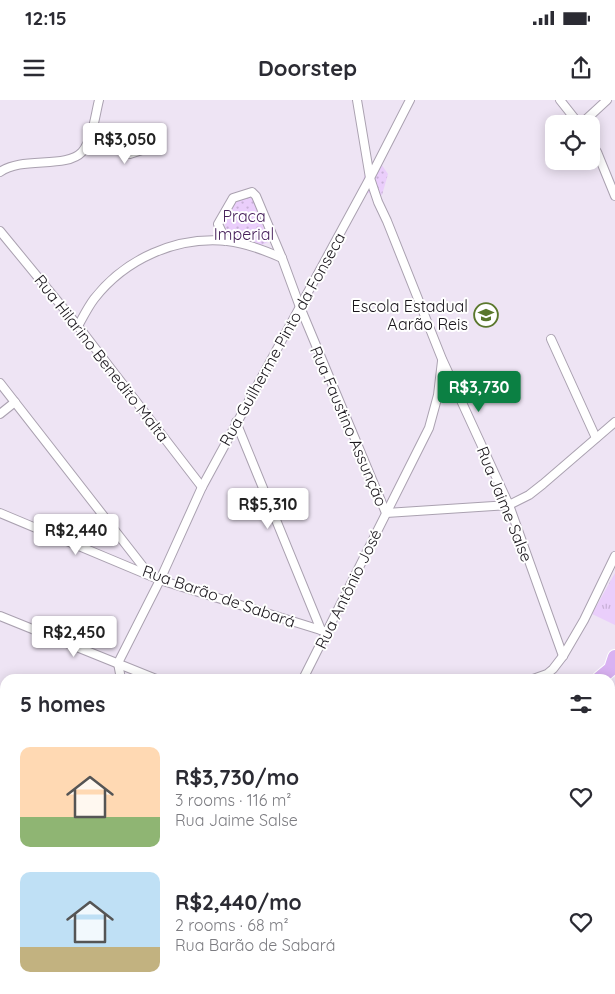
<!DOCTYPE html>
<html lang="en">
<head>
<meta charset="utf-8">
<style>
	body { margin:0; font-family:Quicksand,sans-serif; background:#f7f7f7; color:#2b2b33; height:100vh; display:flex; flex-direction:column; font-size:19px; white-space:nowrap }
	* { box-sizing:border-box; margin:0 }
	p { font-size:16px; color:#7c7c81 }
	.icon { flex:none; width:28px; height:28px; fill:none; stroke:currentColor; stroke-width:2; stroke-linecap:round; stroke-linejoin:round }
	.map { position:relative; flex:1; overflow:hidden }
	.side { position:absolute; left:0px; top:574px; width:615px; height:321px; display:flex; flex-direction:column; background:#fff; border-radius:15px 15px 0 0; box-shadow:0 2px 12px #0003 }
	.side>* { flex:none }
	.controls { position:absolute; left:545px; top:15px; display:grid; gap:10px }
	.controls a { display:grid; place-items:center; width:55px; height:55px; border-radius:10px; background:#fff; box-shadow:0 2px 12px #0003; font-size:25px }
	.price { position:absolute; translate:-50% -42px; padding:0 11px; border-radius:5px; background:#fff; color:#222; font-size:16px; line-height:32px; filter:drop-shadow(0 1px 2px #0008) }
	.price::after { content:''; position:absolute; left:50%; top:30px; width:15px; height:11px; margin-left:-8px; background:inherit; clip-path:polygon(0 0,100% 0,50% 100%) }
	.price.current { background:#0b8043; color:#fff }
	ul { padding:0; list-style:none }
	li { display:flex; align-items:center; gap:15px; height:125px; padding:0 20px }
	li span { display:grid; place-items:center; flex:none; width:140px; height:100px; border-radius:10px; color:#555 }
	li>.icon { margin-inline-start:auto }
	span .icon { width:60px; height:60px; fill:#fffc; stroke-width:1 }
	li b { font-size:21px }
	h2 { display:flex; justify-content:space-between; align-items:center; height:60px; padding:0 20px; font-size:21px }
	.status { display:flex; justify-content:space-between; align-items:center; height:35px; padding:0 25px; background:#fff; direction:ltr }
	.status svg { height:14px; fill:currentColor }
	header { display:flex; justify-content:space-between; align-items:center; height:65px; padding:0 20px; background:#fff; font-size:22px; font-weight:700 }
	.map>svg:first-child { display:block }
	.grass { fill:url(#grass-tufts) }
	.park { fill:url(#park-dots) }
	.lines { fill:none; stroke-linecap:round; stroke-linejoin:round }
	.street-casing { stroke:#aaa1b0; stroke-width:10 }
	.primary-casing { stroke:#fff; stroke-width:15 }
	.highway-casing { stroke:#fff; stroke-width:16 }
	.street { stroke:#fff; stroke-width:8 }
	.primary { stroke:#e8d1f7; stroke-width:12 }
	.highway { stroke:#d9b2f2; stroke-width:14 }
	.labels { text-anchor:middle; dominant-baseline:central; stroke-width:4; stroke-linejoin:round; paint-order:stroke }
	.park-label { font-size:16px; fill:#47215b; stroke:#fff }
	.poi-label { font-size:16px; fill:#1a161c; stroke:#fff; text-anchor:end }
	.street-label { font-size:16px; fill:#1a161c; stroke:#fff }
</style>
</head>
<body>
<div class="status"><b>12:15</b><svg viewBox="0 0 49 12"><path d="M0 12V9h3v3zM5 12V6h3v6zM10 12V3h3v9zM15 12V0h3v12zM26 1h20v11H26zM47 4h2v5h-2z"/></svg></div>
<header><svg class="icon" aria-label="menu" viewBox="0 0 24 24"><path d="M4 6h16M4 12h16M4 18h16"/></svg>Doorstep<svg class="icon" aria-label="share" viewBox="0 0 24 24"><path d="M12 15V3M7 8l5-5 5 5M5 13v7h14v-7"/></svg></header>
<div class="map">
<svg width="615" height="894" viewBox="0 0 615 894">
	<defs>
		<pattern id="grass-tufts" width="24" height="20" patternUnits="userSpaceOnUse" patternTransform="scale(1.25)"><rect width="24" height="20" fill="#eacefb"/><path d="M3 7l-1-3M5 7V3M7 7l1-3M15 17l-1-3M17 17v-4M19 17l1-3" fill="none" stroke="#c8b0d7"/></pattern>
		<pattern id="park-dots" width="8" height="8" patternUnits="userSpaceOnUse" patternTransform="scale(1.25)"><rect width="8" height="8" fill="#eacefb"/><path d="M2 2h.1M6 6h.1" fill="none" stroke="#c8b0d7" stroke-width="1.8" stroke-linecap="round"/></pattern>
	</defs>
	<rect width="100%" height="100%" fill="#eee4f4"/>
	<path class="grass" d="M615 473V525L592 514Z"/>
	<g class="park">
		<path d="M379 61 388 74 382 95 360 92 368 62Z"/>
		<path d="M253 95 268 142 257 147 230 140C221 118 224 117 237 99Z"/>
	</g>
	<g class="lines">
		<g class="street-casing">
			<g id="street">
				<path d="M357 0 370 78 378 102 387 121 442 259 509 405 563 556"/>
				<path d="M560 0 579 24"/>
				<path d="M581 24 607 0"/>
				<path d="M89 37 130 54 142 50 158 38"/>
				<path d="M591 43 597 52 615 96"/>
				<path d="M0 72C22 56 66 69 82 52 93 38 95 16 99 0"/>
				<path d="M0 131 78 226 202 387"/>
				<path d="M226 141 218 124 233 98 252 92 256 96 282 158 300 207 386 413 509 405 529 395 543 384 615 322"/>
				<path d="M78 226C83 217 88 207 94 199 125 159 176 136 227 141 246 143 264 150 282 158"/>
				<path d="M551 239 596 338"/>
				<path d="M0 283 148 473"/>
				<path d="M0 314 15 302"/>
				<path d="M236 322 321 530"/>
				<path d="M0 413 160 480 327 532"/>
				<path d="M0 516 156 579"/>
				<path d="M121 579 118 563 160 480 202 387 370 78 410 0"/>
				<path d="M303 579 429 328 438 295 442 261"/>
				<path d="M533 579 547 574 553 569 563 556 584 520 615 456"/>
				<path d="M0 619 5 621"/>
				<path d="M0 855 5 853"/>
				<path d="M469 890 471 894"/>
				<path d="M451 894 455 890"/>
			</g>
		</g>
		<g class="primary-casing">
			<g id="primary">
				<path d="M610 613 615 612"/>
				<path d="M610 634 615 631"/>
				<path d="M610 688 615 685"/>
				<path d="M479 890 481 894"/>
				<path d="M164 894 168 890"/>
				<path d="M188 894 192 890"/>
			</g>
		</g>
		<g class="highway-casing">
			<g id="highway">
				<path d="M599 579 611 569 615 557"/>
				<path d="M610 596 615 595"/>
				<path d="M610 825 615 806"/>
				<path d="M501 890 505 894"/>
				<path d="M561 894 564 890"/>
				<path d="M591 894 592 890"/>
				<path d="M612 894 615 881"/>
			</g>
		</g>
		<use href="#street" class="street"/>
		<use href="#primary" class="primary"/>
		<use href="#highway" class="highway"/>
	</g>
	<defs>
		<g id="school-ring" transform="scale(1.25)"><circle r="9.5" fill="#fff" stroke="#5a772c" stroke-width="1.5"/><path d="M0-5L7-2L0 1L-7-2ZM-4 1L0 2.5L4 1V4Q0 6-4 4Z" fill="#5a772c"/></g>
	</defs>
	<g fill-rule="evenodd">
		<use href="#school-ring" x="486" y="215"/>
	</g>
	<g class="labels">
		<g class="park-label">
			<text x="244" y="116">Praca<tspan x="244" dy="18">Imperial</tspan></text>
		</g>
		<g class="poi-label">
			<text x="468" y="206">Escola Estadual<tspan x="468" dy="18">Aarão Reis</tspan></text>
		</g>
		<g class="street-label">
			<text transform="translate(282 239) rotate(-61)">Rua Guilherme Pinto da Fonseca</text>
			<text transform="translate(102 258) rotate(52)">Rua Hilarino Benedito Malta</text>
			<text transform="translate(349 326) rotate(67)">Rua Faustino Assunção</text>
			<text transform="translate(505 404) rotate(68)">Rua Jaime Salse</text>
			<text transform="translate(348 489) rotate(-64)">Rua Antônio José</text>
			<text transform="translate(219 496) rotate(19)">Rua Barão de Sabará</text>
		</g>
	</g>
</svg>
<div class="controls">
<a><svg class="icon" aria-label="locate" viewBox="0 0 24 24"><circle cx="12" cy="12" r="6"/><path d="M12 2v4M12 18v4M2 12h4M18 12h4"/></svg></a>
</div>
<b class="price" style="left:125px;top:65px">R$3,050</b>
<b class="price current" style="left:479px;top:313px">R$3,730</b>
<b class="price" style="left:268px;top:430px">R$5,310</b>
<b class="price" style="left:76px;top:456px">R$2,440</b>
<b class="price" style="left:74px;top:558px">R$2,450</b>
<section class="side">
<h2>5 homes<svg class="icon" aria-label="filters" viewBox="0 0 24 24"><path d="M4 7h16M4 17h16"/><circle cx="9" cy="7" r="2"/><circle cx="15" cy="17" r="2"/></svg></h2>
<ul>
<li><span style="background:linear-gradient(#ffd9b3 70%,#8fb573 0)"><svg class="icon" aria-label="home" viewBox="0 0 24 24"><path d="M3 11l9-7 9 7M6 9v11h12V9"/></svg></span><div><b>R$3,730/mo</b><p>3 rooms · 116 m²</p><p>Rua Jaime Salse</p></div><svg class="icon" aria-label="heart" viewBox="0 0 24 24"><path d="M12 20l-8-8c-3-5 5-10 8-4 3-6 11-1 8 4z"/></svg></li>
<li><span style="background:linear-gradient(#bfe0f5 75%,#c2b280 0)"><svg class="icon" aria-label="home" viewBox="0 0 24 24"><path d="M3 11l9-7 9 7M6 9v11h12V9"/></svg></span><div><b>R$2,440/mo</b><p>2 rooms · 68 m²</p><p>Rua Barão de Sabará</p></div><svg class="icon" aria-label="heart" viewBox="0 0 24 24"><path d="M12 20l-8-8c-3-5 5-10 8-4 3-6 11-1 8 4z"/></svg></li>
</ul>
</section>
</div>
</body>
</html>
